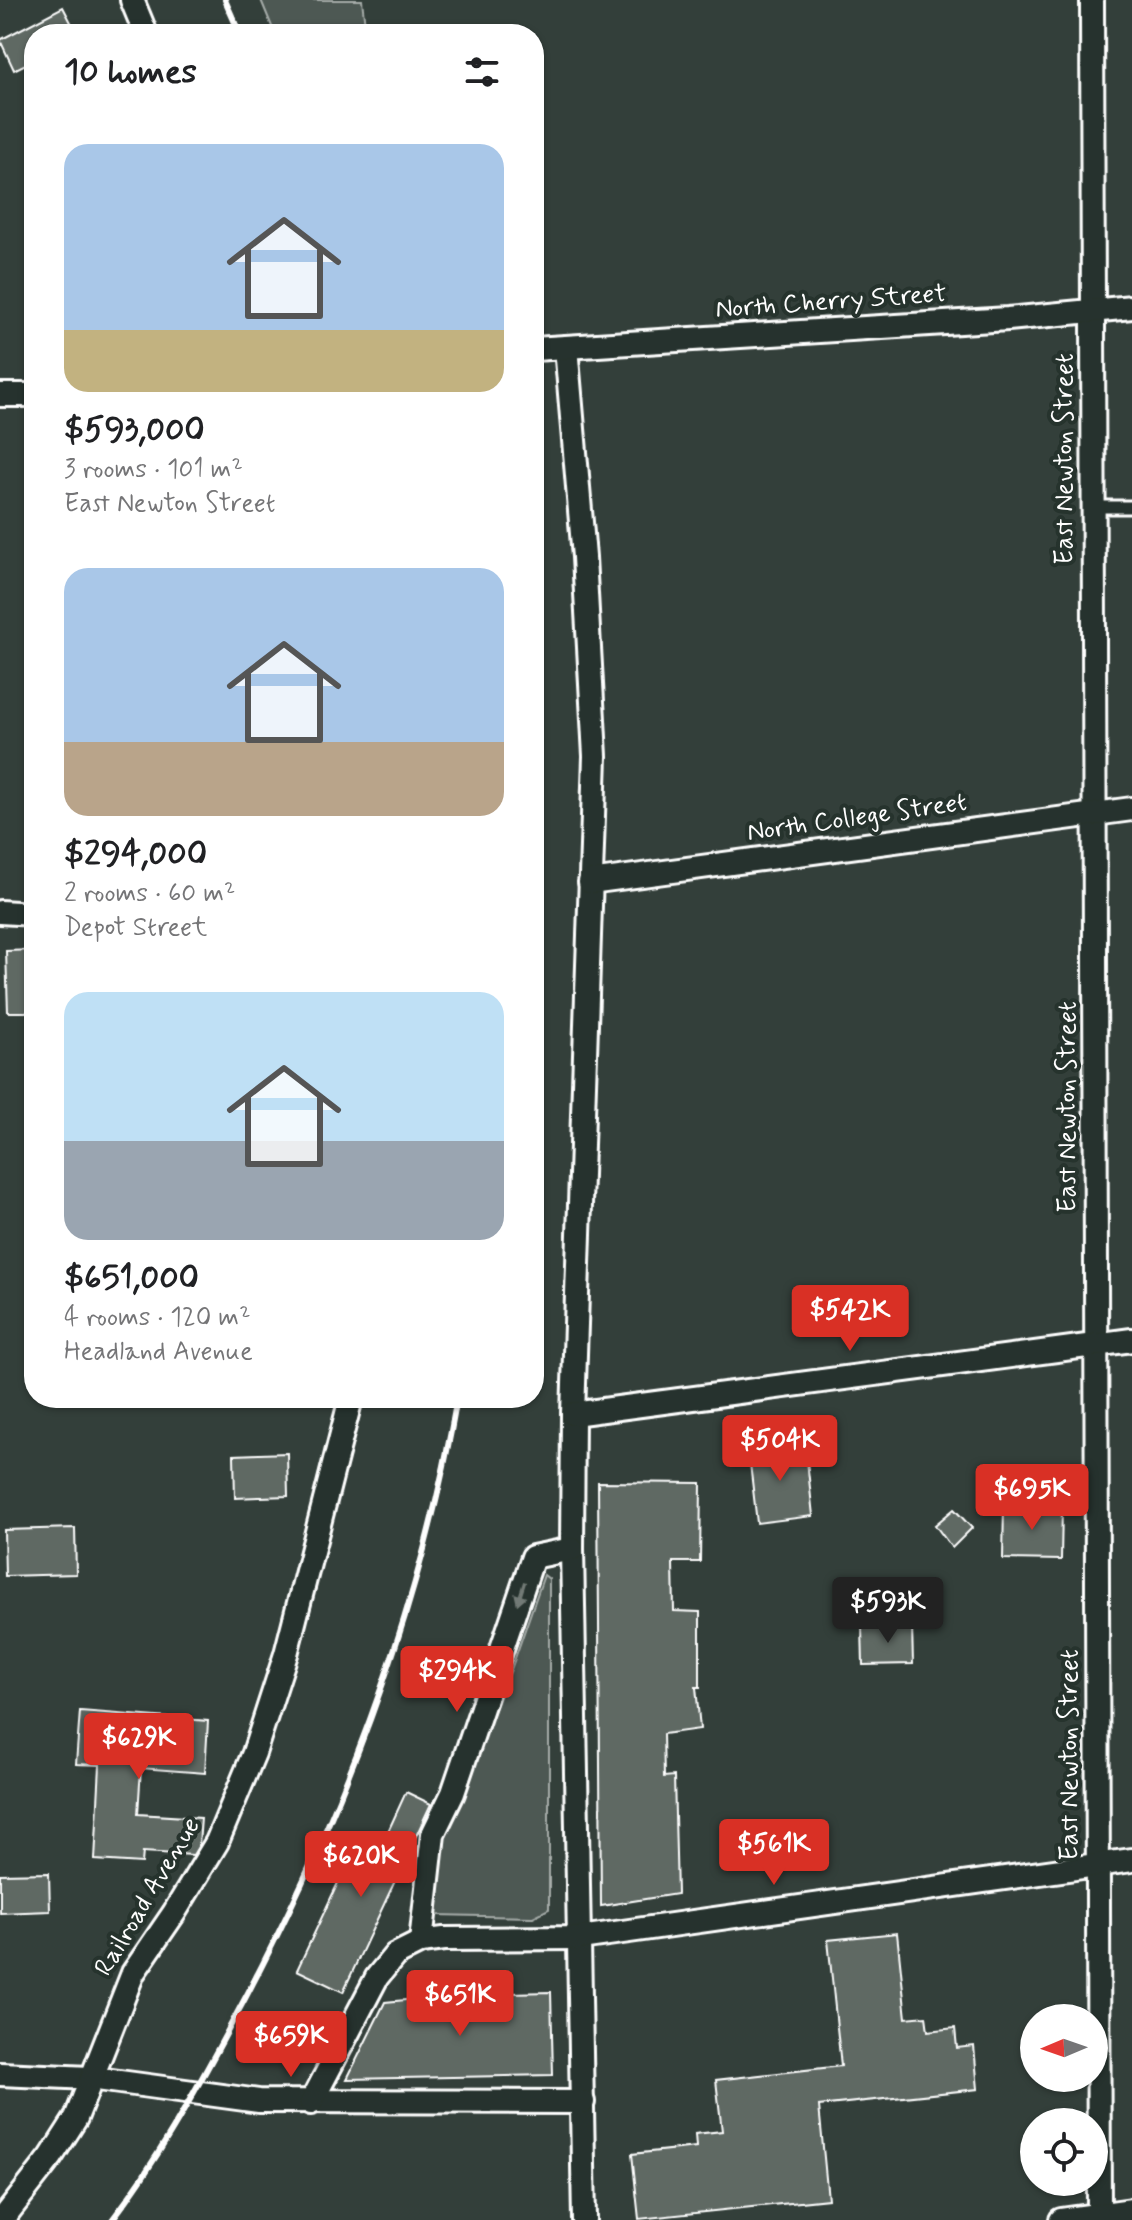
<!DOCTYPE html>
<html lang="en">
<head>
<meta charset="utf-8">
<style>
	body { margin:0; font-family:Mynerve,sans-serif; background:#f6f6f6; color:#202124; height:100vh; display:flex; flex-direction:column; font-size:30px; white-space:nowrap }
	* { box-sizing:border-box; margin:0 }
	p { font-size:26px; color:#757577 }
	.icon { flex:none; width:44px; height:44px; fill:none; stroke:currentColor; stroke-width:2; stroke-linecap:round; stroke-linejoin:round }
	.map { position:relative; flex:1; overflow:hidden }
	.sheet { position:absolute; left:24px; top:24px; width:520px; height:1384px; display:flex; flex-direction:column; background:#fff; border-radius:32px; box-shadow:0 2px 6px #0004 }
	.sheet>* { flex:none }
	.needle { width:52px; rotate:268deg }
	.controls { position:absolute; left:1020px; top:2004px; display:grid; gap:16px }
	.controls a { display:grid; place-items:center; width:88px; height:88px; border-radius:50%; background:#fff; box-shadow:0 2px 6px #0004; font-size:40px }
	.price { position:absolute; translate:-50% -68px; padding:0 18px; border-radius:8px; background:#d93025; color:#fff; font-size:26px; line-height:52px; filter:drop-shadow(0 2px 4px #0008) }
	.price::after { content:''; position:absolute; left:50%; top:48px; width:24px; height:18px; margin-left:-12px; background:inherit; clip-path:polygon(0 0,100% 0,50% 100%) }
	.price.selected { background:#222; color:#fff }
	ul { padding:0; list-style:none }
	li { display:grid; align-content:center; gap:16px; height:424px; padding:0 40px }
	li span { display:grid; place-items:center; height:248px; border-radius:24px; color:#555 }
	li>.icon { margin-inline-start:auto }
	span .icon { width:144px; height:144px; fill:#fffc; stroke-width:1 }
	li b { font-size:34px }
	h2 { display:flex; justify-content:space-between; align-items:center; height:96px; padding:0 40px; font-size:34px }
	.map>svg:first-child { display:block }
	.green { fill:#4d5853; stroke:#a6aca9; stroke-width:2 }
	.building { fill:#5f6964; stroke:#fff; stroke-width:2 }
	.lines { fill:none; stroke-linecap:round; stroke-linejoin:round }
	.service-casing { stroke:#fff; stroke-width:17 }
	.minor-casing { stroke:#fff; stroke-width:28 }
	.service { stroke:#26332d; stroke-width:11 }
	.minor { stroke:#26332d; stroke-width:22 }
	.rail { stroke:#fff; stroke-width:6 }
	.oneway { fill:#727a76 }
	.labels { text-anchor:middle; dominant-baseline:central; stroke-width:8; stroke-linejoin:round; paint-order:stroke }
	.street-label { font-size:26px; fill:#fff; stroke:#26332d }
</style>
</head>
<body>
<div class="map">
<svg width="1132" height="2220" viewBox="0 0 1132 2220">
	<rect width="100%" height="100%" fill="#333f3a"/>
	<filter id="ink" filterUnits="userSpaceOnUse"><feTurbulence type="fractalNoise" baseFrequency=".0125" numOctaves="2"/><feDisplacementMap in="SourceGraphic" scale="16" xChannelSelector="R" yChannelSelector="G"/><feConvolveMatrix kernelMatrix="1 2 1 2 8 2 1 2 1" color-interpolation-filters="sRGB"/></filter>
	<g filter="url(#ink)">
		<g class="green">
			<path d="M261 0H362L366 34H275Z"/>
			<path d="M544 1575 549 1579V1909L533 1917 435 1915 445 1834 512 1667Z"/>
		</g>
		<g class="building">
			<path d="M63 7 77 34H34V60L14 70 0 40Z"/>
			<path d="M34 950V1012H8L6 951Z"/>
			<path d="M786 1438 788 1453 806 1451 813 1516 757 1523 749 1455 759 1454 758 1442Z"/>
			<path d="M287 1453 288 1496 235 1498 234 1455Z"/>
			<path d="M598 1482 701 1483 700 1562H673L674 1611 700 1612V1687H696L700 1729 663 1734 664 1777 674 1776 677 1894 601 1906Z"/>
			<path d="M1004 1505 1062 1506 1061 1560 1003 1559Z"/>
			<path d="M954 1509 972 1528 952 1548 935 1525Z"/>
			<path d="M75 1528 76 1574 5 1576 4 1530Z"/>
			<path d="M912 1625 913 1664 863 1665 862 1626Z"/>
			<path d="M80 1711 208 1721 205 1773 141 1768 138 1814 201 1818 199 1845 193 1855 143 1852 142 1863 95 1860 100 1765 76 1764Z"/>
			<path d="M406 1792 431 1804 343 1992 297 1970 359 1838 380 1849Z"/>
			<path d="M49 1873 50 1911 0 1913V1874Z"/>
			<path d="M897 1933 906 2018 926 2016 928 2031 955 2028 957 2048 974 2046 978 2089 819 2106 828 2199 639 2219 632 2154 696 2147 695 2134 722 2131 716 2080 841 2066 828 1940Z"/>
			<path d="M551 1992 553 2075 347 2079 385 2002 470 1994Z"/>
		</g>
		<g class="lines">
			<g class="service-casing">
				<path id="service" d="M1094 507H1132"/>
			</g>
			<g class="minor-casing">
				<g id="minor">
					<path d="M132 0 146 34"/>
					<path d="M1092 0 1099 2220"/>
					<path d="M566 347 584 557 595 756 573 1414 572 1549 584 2220"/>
					<path d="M534 349 1008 319 1132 307"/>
					<path d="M0 395H34"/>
					<path d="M590 882 1132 809"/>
					<path d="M0 912 34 914"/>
					<path d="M573 1414 1132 1340"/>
					<path d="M421 1942 433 1834 453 1793 533 1557 572 1549"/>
					<path d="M0 2074 90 2078 259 2101 583 2102"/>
					<path d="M311 2103 377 1977 395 1955 421 1942 444 1939 580 1938 1132 1860"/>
					<path d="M2 2220 51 2157 76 2118 133 1973 174 1913 217 1842 254 1753 286 1654 351 1398"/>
					<path d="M1061 2220 1132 2210"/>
				</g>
			</g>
			<use href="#service" class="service"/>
			<use href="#minor" class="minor"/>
			<g class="rail">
				<path d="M225 0 240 34"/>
				<path d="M112 2220C156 2163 192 2097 226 2034 334 1836 419 1621 457 1398"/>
			</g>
		</g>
		<defs><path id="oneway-solid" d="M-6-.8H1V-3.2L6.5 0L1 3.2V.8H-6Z" transform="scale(2)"/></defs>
		<use class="oneway" href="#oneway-solid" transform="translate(521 1593) rotate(108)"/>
	</g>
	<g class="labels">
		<g class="street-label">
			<text transform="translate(831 302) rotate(-4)">North Cherry Street</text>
			<text transform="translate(1065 459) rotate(-90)">East Newton Street</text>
			<text transform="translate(857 818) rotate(-8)">North College Street</text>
			<text transform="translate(1068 1107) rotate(-90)">East Newton Street</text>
			<text transform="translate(1070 1755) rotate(-90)">East Newton Street</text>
			<text transform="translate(148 1897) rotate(-59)">Railroad Avenue</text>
		</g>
	</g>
</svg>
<div class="controls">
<a><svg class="needle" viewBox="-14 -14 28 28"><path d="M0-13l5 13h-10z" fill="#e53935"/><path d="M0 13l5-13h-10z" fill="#757577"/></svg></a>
<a><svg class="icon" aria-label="locate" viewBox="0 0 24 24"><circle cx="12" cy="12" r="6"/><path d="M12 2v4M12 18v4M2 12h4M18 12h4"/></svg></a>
</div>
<b class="price" style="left:850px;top:1353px">$542K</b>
<b class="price" style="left:780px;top:1483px">$504K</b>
<b class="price" style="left:1032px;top:1532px">$695K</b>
<b class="price selected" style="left:888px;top:1645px">$593K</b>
<b class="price" style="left:457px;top:1714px">$294K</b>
<b class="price" style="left:139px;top:1781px">$629K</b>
<b class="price" style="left:774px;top:1887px">$561K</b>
<b class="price" style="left:361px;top:1899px">$620K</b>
<b class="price" style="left:460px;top:2038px">$651K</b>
<b class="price" style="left:291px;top:2079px">$659K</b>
<section class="sheet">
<h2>10 homes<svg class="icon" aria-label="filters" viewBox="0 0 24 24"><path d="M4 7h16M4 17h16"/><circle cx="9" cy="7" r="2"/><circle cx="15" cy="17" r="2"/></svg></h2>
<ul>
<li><span style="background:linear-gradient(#a9c7e8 75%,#c2b280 0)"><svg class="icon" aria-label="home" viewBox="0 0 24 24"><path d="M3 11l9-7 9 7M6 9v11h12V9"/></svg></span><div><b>$593,000</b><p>3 rooms · 101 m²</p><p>East Newton Street</p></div></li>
<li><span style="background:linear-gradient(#a9c7e8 70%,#b9a48a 0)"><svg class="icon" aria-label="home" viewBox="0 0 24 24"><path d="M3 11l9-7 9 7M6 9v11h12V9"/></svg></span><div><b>$294,000</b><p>2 rooms · 60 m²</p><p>Depot Street</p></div></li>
<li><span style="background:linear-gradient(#bfe0f5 60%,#9aa5b1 0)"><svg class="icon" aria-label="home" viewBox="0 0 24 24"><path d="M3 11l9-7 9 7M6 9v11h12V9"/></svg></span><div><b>$651,000</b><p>4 rooms · 120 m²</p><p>Headland Avenue</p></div></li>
</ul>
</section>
</div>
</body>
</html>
